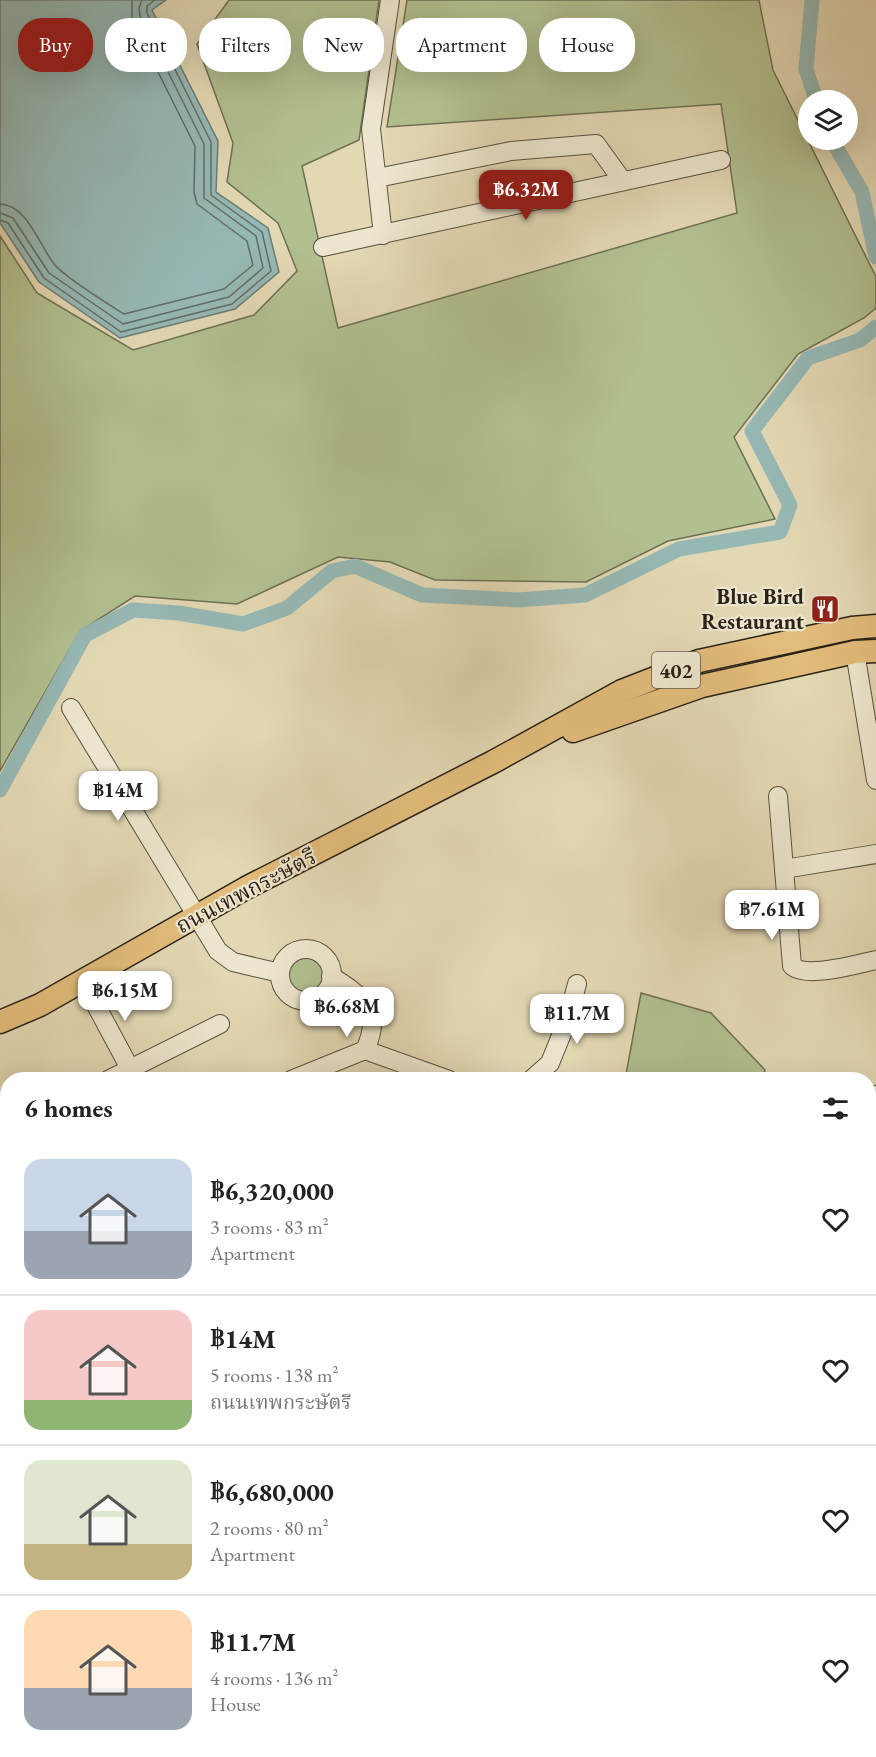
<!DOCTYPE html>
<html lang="en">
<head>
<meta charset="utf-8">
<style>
	body { margin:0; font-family:"EB Garamond","Noto Serif Thai",serif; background:#f6f6f6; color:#222; height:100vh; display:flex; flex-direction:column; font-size:22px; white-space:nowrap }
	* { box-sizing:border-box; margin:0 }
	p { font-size:20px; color:#767676 }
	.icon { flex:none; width:33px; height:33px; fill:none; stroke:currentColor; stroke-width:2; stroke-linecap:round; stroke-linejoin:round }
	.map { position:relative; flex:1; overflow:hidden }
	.panel { position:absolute; left:0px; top:1072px; width:876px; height:686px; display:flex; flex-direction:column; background:#fff; border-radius:24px 24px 0 0; box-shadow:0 6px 24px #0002 }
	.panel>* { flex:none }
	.hud { position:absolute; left:18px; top:18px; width:840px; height:54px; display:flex; gap:12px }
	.controls { position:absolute; left:798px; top:90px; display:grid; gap:12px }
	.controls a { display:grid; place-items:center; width:60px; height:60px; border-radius:50%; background:#fff; box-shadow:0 6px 24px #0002; font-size:30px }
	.price { position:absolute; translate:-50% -51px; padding:0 14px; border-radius:12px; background:#fff; color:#222; font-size:20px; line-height:39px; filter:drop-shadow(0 2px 3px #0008) }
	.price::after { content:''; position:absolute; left:50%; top:36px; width:18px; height:14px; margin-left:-9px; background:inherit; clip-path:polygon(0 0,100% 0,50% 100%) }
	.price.active { background:#8f2418; color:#fff }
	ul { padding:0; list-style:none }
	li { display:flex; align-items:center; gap:18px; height:150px; padding:0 24px }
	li+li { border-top:2px solid #e0e0e0 }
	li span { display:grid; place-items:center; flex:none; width:168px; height:120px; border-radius:18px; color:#555 }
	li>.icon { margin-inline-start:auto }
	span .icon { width:72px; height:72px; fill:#fffc; stroke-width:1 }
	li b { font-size:26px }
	h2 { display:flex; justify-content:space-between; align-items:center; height:72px; padding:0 24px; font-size:26px }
	.chip { padding:0 21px; border-radius:24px; background:#fff; box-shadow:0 6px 24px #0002; font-size:21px; line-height:54px }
	.chip.active { background:#8f2418; color:#fff }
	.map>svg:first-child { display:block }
	.green { fill:#b2bf8f; stroke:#6e7054; stroke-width:1.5 }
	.water { fill:#96b8b4; stroke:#6b7c76; stroke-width:1.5 }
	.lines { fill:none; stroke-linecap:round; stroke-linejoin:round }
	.shore { stroke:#606d66; stroke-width:1.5 }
	.canal { stroke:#96b8b4; stroke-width:15 }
	.minor-casing { stroke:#585040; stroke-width:20 }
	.major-casing { stroke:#2a2219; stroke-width:25 }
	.minor { stroke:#ede6ce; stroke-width:18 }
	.major { stroke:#e2bc7a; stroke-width:22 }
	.labels { text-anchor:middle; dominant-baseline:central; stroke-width:4.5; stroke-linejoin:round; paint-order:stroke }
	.shield { fill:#ede6ce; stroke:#645d4f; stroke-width:1.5 }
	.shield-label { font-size:21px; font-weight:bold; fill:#2a2219 }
	.poi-label { font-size:22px; font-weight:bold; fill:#2a2219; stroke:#ede6ce; text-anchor:end }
	.street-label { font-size:22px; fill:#2a2219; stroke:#ede6ce }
</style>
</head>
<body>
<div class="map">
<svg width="876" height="1757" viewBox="0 0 876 1757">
	<rect width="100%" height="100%" fill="#e3d8b4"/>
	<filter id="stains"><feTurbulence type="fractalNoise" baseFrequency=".00333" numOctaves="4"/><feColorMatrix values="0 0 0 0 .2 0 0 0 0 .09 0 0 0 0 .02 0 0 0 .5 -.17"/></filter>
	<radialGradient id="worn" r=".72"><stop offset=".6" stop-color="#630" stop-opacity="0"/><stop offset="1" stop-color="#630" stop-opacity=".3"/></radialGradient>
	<g class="green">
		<path d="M229 0H379L359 140 302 166 338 328 737 213 721 104 387 127 407 0H759L773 70 876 277V308L864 318 798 354 734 437 775 519 668 541 586 582 435 580 390 562 338 557 237 604 135 596 80 631 0 771V236L37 293 133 350 254 315 297 271 278 223 227 182 233 143 197 44Z"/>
		<circle cx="306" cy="976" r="19"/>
		<path d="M641 993 711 1013 765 1070 764 1080H625Z"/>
		<path d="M876 1346V1757H0V1481L7 1476 8 1750H868V1349Z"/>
	</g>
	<path class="water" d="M0 0H166L152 10 218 141 216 192 268 228 279 272 235 309 120 338 39 282 0 223Z"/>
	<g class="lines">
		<g class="shore">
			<path d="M0 204C28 205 39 246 55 265 67 279 107 303 124 314L224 289 253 265 247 241 197 204 194 192 195 146 132 20V0"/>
			<path d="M0 213 13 218 49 273 123 324 229 297 263 268 256 236 204 198V144L140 16 139 8 142 0"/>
			<path d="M0 220 8 223 44 278 121 332 232 304 271 271 262 232 211 195V142L147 13V6L155 0"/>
		</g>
		<g class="canal">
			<path d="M812 0 806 69 816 100"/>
			<path d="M832 140 862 192 876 257"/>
			<path d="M0 790 85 635 133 610 179 613 243 624 287 608 332 571 355 566 422 595 518 600 585 595 679 549 780 532 790 505 752 431 808 358 860 340 876 327"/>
		</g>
		<g class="minor-casing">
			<g id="minor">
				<path d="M377 178 511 151 596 144 622 180"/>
				<path d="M383 235 371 129 390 0"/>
				<path d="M323 247 721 160"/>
				<path d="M855 652 876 780"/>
				<path d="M71 708 218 951 233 962 280 973"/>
				<path d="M778 796 792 966C807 979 857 964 876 960"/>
				<path d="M784 869 876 854"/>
				<circle cx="306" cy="975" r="26"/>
				<path d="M83 981 135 1078"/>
				<path d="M365 1050 449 1080"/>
				<path d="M108 1080 220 1024"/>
				<path d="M291 1080 365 1050C384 1010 362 996 331 976"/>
				<path d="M531 1080 550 1063 567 1021 577 984"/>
				<path d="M868 1096 876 1095"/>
				<path d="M0 1124 8 1122"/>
				<path d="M868 1182 876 1181"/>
				<path d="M0 1194 8 1192"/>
				<path d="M868 1266 876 1265"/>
				<path d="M868 1427 876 1426"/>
				<path d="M868 1587 876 1582"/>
			</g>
		</g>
		<g class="major-casing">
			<g id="major">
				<path d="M573 731 702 686 855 652 876 651"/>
				<path d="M0 1022 40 1005 246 888 493 762 622 691 699 661 852 628 876 626"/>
			</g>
		</g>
		<use href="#minor" class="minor"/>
		<use href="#major" class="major"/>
	</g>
	<defs>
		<g id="restaurant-square" transform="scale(1.5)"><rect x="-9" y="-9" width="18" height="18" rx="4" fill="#8f2418" stroke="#ede6ce"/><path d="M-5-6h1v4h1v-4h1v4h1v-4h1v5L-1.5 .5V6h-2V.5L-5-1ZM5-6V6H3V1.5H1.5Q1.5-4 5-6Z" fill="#fff"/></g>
	</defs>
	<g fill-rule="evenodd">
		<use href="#restaurant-square" x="825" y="609"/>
	</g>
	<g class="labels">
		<rect class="shield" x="652" y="652" width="48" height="36" rx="4.5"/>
		<g class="shield-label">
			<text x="676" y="670">402</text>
		</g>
		<g class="poi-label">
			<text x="804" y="596">Blue Bird<tspan x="804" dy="25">Restaurant</tspan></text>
		</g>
		<g class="street-label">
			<text transform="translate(246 891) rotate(-28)">ถนนเทพกระษัตรี</text>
		</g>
	</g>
	<rect width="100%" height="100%" filter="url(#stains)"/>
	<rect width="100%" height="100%" fill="url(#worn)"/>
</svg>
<div class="controls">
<a><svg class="icon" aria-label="layers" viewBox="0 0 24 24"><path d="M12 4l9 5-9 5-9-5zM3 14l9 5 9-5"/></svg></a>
</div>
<b class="price active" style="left:526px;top:221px">฿6.32M</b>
<b class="price" style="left:118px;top:822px">฿14M</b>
<b class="price" style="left:772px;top:941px">฿7.61M</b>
<b class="price" style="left:125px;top:1022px">฿6.15M</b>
<b class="price" style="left:347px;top:1038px">฿6.68M</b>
<b class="price" style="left:577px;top:1045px">฿11.7M</b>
<div class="hud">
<a class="chip active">Buy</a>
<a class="chip">Rent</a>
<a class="chip">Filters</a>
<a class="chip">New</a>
<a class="chip">Apartment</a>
<a class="chip">House</a>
</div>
<section class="panel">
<h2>6 homes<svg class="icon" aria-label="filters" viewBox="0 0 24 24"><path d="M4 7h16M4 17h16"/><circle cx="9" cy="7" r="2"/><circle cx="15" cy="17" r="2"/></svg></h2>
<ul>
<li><span style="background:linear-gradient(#c9d6e8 60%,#9aa5b1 0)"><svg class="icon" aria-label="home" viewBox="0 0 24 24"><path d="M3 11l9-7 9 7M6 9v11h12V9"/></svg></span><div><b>฿6,320,000</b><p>3 rooms · 83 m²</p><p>Apartment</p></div><svg class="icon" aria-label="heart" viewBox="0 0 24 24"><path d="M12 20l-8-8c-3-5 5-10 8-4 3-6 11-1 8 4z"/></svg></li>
<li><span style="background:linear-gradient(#f6c9c9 75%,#8fb573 0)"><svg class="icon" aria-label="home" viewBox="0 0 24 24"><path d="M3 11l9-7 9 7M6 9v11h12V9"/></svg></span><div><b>฿14M</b><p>5 rooms · 138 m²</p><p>ถนนเทพกระษัตรี</p></div><svg class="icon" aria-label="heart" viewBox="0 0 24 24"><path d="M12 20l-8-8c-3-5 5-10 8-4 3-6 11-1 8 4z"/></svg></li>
<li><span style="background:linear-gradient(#dfe7d0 70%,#c2b280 0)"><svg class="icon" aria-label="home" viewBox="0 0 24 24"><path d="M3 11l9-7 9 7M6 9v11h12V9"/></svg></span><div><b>฿6,680,000</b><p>2 rooms · 80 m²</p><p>Apartment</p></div><svg class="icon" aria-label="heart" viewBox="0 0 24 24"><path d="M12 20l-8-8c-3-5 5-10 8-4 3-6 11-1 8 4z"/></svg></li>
<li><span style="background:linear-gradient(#ffd9b3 65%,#9aa5b1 0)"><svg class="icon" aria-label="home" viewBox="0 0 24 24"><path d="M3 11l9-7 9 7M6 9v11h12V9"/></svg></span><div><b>฿11.7M</b><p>4 rooms · 136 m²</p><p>House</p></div><svg class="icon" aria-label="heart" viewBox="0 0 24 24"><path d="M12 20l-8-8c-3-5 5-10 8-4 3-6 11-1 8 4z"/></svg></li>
</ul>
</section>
</div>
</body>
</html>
